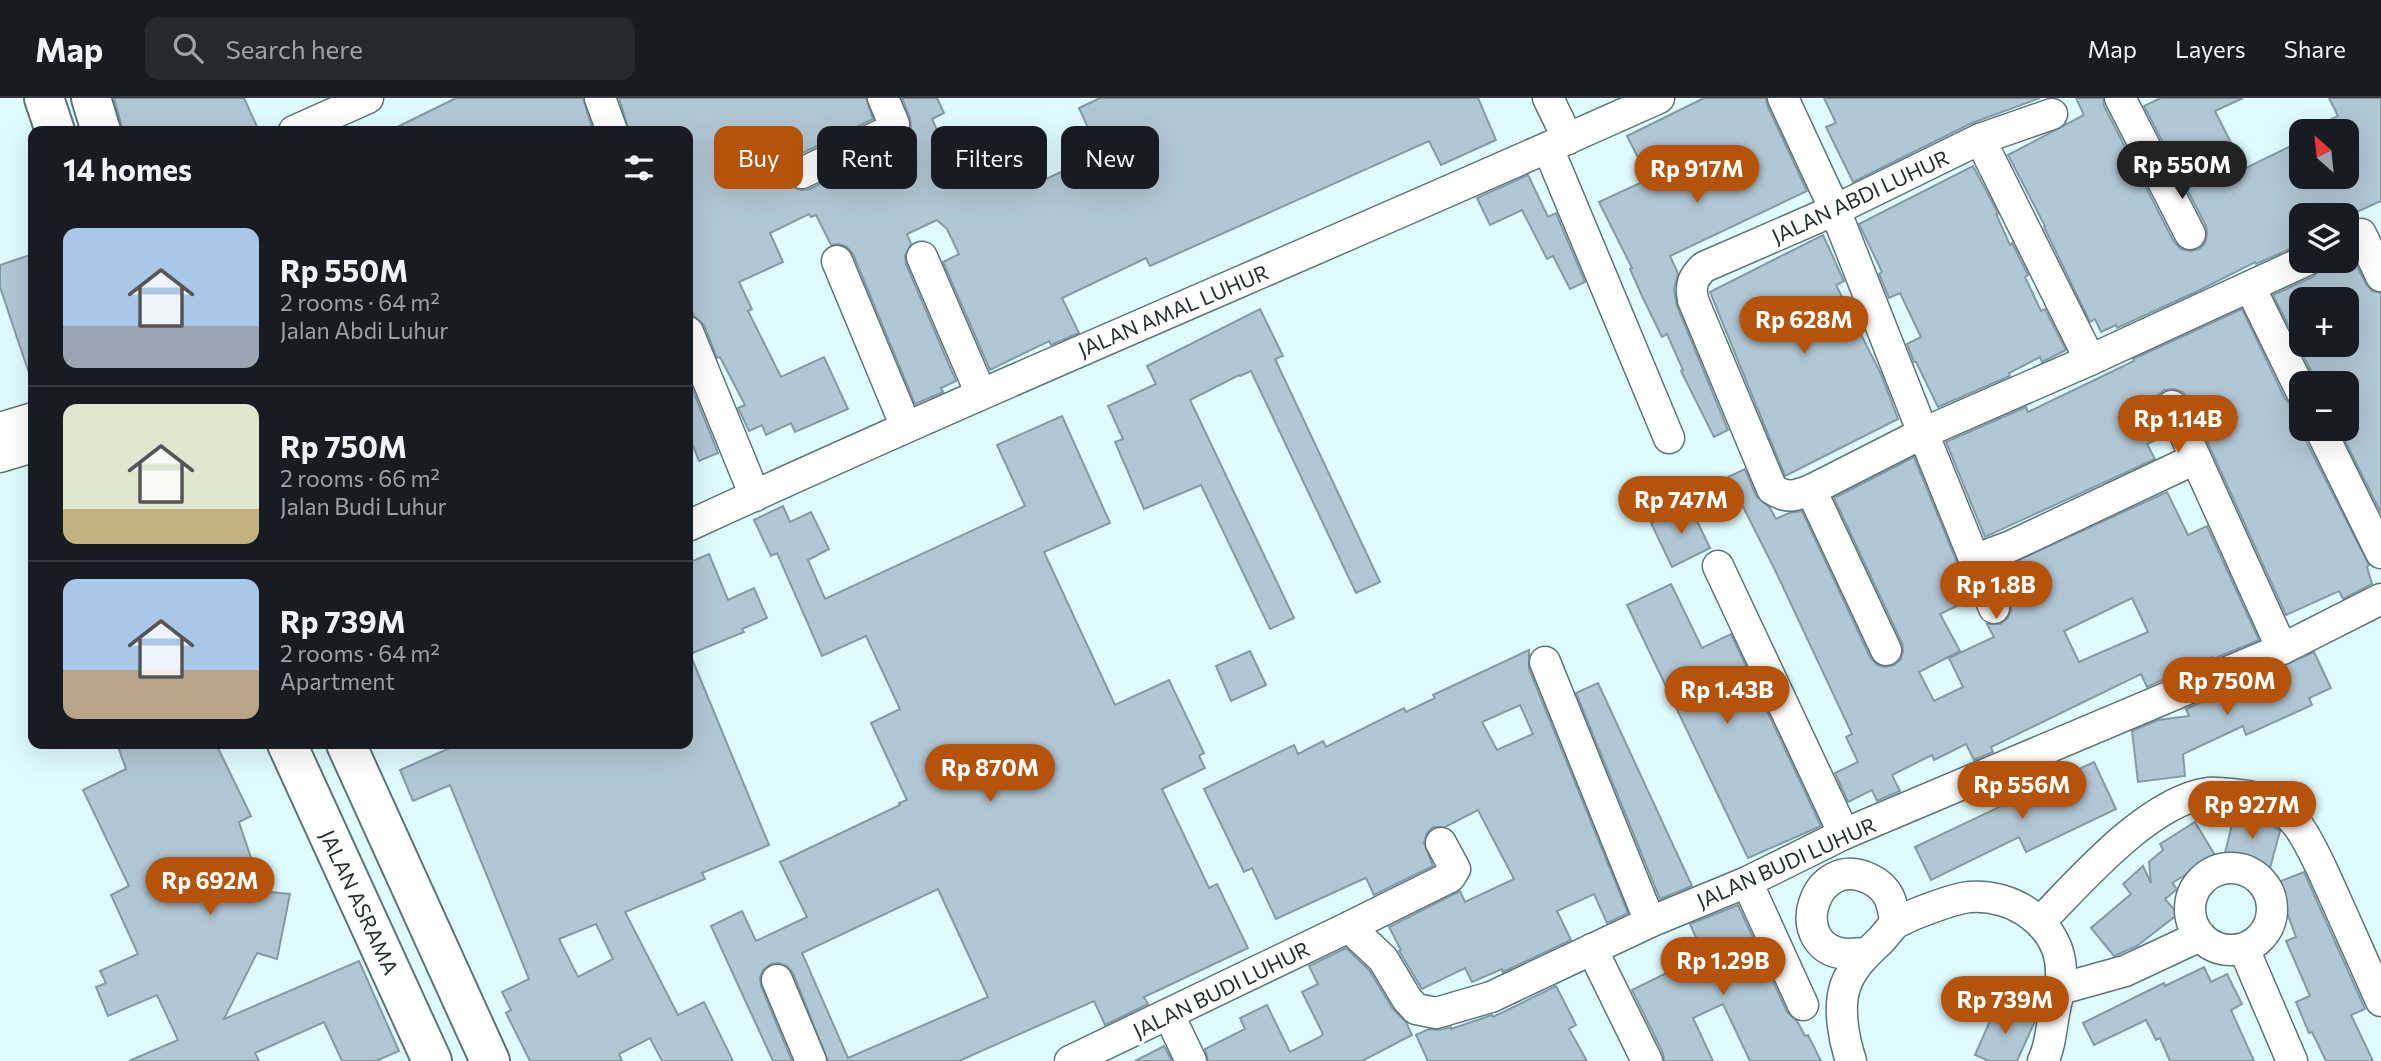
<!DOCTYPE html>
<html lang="en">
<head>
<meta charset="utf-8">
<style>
	body { margin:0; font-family:Commissioner,sans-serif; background:#242831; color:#f1f3f6; height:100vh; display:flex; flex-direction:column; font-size:26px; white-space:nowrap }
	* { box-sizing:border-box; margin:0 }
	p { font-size:23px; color:#9ea1a6 }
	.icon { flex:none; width:38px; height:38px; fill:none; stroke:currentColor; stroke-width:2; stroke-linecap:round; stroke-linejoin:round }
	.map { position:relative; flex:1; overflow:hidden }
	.panel { position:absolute; left:28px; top:28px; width:665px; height:623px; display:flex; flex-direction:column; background:#171b24; border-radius:14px; box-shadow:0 7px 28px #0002 }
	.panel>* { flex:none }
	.guide { position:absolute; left:714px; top:28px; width:665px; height:63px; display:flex; gap:14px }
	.needle { width:46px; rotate:333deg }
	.controls { position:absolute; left:2289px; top:21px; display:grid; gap:14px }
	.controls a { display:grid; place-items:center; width:70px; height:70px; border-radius:14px; background:#171b24; box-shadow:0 7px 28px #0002; font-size:35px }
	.price { position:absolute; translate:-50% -60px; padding:0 16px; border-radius:24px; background:#b45309; color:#fff; font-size:23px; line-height:46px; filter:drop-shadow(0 2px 4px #0008) }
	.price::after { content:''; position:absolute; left:50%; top:42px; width:21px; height:16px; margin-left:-10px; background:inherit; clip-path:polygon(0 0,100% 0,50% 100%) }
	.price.on { background:#222; color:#fff }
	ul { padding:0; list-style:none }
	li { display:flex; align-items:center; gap:21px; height:175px; padding:0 35px }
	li+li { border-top:2px solid #363941 }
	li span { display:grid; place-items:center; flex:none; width:196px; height:140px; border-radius:14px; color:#555 }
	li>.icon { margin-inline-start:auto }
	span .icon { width:84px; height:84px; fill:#fffc; stroke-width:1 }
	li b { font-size:30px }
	h2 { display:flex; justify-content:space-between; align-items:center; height:84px; padding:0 35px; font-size:30px }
	.pill { padding:0 24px; border-radius:14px; background:#171b24; box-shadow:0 7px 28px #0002; font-size:24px; line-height:63px }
	.pill.on { background:#b45309; color:#fff }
	header { display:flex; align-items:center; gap:42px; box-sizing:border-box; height:98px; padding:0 35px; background:#171b24; border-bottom:2px solid #363941 }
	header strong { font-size:33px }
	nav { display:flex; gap:38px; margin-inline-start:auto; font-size:24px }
	.search { width:490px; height:63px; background:#242831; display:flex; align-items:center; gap:18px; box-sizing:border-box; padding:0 24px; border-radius:14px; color:#9ea1a6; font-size:26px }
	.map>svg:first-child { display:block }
	.building { fill:#b2c7d4; stroke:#8599a5; stroke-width:2; fill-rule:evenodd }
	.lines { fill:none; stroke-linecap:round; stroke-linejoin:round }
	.minor-casing { stroke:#5d7578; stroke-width:33 }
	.highway-casing { stroke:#5d7578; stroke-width:42 }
	.minor { stroke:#fff; stroke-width:30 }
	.highway { stroke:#fff; stroke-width:38 }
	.labels { text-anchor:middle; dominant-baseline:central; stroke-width:7; stroke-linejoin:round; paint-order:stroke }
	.street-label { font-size:21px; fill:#253031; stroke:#fff }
</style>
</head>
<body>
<header>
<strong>Map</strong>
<div class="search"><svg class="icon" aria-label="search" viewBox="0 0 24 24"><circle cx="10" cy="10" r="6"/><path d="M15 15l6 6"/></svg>Search here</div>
<nav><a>Map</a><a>Layers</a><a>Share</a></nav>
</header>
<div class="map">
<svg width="2381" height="963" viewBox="0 0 2381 963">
	<rect width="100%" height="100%" fill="#dffbfe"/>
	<g class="building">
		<path d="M114 0H244L259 33H123Z"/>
		<path d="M456 0H583L593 33H389Z"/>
		<path d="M619 0H866L873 21 794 59 788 65 785 73 786 82 792 89 801 92 810 91 906 42 911 29 910 20 902 0H937L944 15 932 21 951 63 975 51 982 66 1029 45 1046 81 1100 56 1079 10 1100 0H1478L1496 42 1441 67 1429 43 1150 168 1146 160 1062 200 1079 235 1051 247 1049 243 990 272 943 164 959 156 947 131 937 122 907 136 911 146 905 158 906 166 956 283 941 290 943 294 915 306 853 156 847 149 839 146 831 147 816 117 811 119 809 116 770 135 783 164 739 184 752 211 748 213 781 279 824 259 848 311 795 334 791 325 766 337 762 327 749 333 738 310 745 307 720 259 717 260 704 227 694 218 688 205V33H629Z"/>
		<path d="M1704 0H1766L1767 7 1807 93 1670 158 1678 175 1674 191 1677 208 1728 332 1714 339 1681 273 1683 272 1667 236 1662 239 1642 198 1630 171 1632 170 1599 104 1649 81 1627 38Z"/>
		<path d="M1824 0H2040L1972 25 1853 84 1826 29 1836 25Z"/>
		<path d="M2076 0H2103L2104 8 2174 144 2181 151 2190 153 2199 151 2205 145 2207 136 2206 128 2144 8 2161 0H2243L2215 13 2244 71 2301 43V79H2347V33H2308L2338 18 2329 0H2381V103L2350 117H2301V146L2256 166 2255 164 2198 193 2117 230 2116 227 2101 234 2095 221 2090 224 2044 129 2045 128 2008 57 2084 17Z"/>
		<path d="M1973 68 1998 115 1996 116 2010 147 2012 145 2028 177 2025 179 2041 213 2045 211 2066 252 2042 264 2040 259 2009 275 2010 278 1938 309 1916 264H1914L1907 246 1921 239 1900 195 1889 200 1879 176 1882 174 1859 126Z"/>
		<path d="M1528 77 1548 119 1556 115 1585 184 1570 191 1553 158 1547 161 1522 112 1490 127 1477 100Z"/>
		<path d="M1823 137 1844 183 1836 187 1881 276 1898 321 1785 378 1710 194Z"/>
		<path d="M2349 152 2366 186 2372 193 2381 195V415L2339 331H2347V285H2317L2273 197 2313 179 2320 172 2322 165 2327 163H2347V153ZM2301 201H2347V247H2301Z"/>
		<path d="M33 156V277L30 278 0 189V167Z"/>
		<path d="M1260 211 1283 258 1275 261 1380 484 1356 495 1251 273 1240 278 1239 277 1190 302 1294 520 1270 531 1201 387 1144 411 1115 344 1123 341 1108 308 1156 286 1147 268Z"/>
		<path d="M2242 211 2285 301 2292 308 2301 310V331L2304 339 2369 467 2367 469 2372 486 2343 501 2339 493 2286 517 2188 301 2183 294 2174 291 2164 292 2158 297 2155 306 2156 315 2166 337 2147 346 2155 361 1985 439 1946 344 2026 309 2028 314 2134 263 2133 261Z"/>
		<path d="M688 280 718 355 699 363 688 336Z"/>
		<path d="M1062 318 1110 425 1044 454 1115 607 1169 582 1204 655 1199 658 1205 670 1162 691 1209 790 1217 786 1248 850 1144 899 1148 906 1105 927 1094 903 959 963H828L793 875 787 868 779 865 771 866 763 872 760 880 761 888 792 963H773L711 828 742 813 756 843 807 819 780 764 900 707 899 705 907 702 871 625 900 611 866 538 822 558 777 455 771 458 754 422 783 408 790 424 811 414 829 451 808 462 825 501 1025 408 997 347ZM938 791 988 899 848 960 802 855Z"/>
		<path d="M1914 359 1972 501 1940 516 1960 553 1919 574 1934 603 1963 589 1949 560 1994 539 1987 526H2000L2008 520 2011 512 2010 504 1997 472 2167 394 2188 437 2207 428 2259 542 2213 561 2212 559 2147 589 2141 576 1991 649 1993 654 1974 662 1966 646 1934 662 1932 657 1892 677 1900 693 1877 703 1872 692 1848 704 1835 675 1858 664 1846 639 1852 636 1775 472 1728 379 1745 371 1756 398 1770 410 1776 421 1789 415 1802 413 1870 559 1877 567 1885 569 1894 567 1901 561 1903 553 1902 545 1834 400ZM2132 500 2148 534 2079 564 2064 533Z"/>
		<path d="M1689 406 1710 450 1672 469 1651 425Z"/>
		<path d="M709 456 728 502 754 490 767 520 742 531 744 534 690 556 769 747 702 775 705 781 625 814 678 917 704 904 733 963H662L650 940 619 956 622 963H530L506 915 511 912 502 894 529 881 450 687 413 703 400 672 459 646H688V465ZM596 826 613 861 578 879 559 841Z"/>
		<path d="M1671 486 1702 550 1731 536 1821 728 1748 760 1627 507Z"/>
		<path d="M1529 552V571L1628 815 1607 825 1594 796 1557 813 1571 842 1503 874 1502 871 1472 884 1465 870 1422 891 1399 853 1401 852 1389 829 1460 793 1465 804 1514 781 1478 712 1445 729H1433L1427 735 1424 745 1433 768 1374 797 1366 780 1361 782 1276 821 1252 770 1244 774 1204 691 1294 647 1298 656 1323 643 1326 649 1404 610 1406 614 1435 600 1433 597ZM1520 607 1533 636 1497 652 1482 624Z"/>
		<path d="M1250 553 1266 587 1231 603 1216 568Z"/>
		<path d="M2314 554 2331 590 2309 600 2312 607 2246 637 2243 628 2183 656 2185 678 2138 684 2132 633 2158 622 2189 618 2186 611Z"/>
		<path d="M1598 585 1692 788 1660 801 1576 595Z"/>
		<path d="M117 646H216L251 718 239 724 257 778 259 793 290 796 277 861 257 855 224 921 359 863 399 953 376 963H342L324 924 255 955 259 963H129L178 942 157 897 108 918 96 889 106 885 100 873 138 856 111 797 129 788 83 692 126 671Z"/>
		<path d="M2094 664 2116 711 2026 754 2019 739 1931 782 1915 749Z"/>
		<path d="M2235 714 2258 719 2280 733 2270 770 2224 759Z"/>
		<path d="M2195 724 2216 759 2172 785 2177 791 2165 801 2178 816 2137 848 2114 858 2091 830 2131 796 2123 786 2143 768 2151 785 2149 764 2163 752 2160 746Z"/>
		<path d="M2304 774 2365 911 2351 917 2373 963H2326L2312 934 2309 935 2296 904 2310 898 2286 843 2296 839 2276 785Z"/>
		<path d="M1738 807 1787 914 1797 923 1805 938 1808 937 1821 963H1750L1723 906 1693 920 1713 963H1664L1663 955 1632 892 1683 867 1679 858 1700 848 1690 826Z"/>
		<path d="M1346 850 1369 872 1392 910 1406 924 1412 937 1362 963H1208L1205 951 1245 931 1240 920 1267 907 1290 954 1320 939 1323 936 1302 894 1318 886 1309 868Z"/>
		<path d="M2204 869 2211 884 2227 876 2242 906 2231 912 2254 963H2170L2160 940 2156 942 2146 922 2094 947 2083 925 2164 885 2165 888Z"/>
		<path d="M1556 888 1576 927 1569 931 1587 963H1428L1416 937 1429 931 1440 932 1451 929V931L1492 917 1493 919Z"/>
		<path d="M1997 907 2035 923 2017 963H1989L1975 957Z"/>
		<path d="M1164 948 1172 963H1135Z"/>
	</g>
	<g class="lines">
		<g class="minor-casing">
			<g id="minor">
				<path d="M600 0 612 33"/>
				<path d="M1548 0 1568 41"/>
				<path d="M1783 0 1835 112 1923 335 1994 510"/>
				<path d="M2120 0 2190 136"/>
				<path d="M2052 16 1980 41 1835 112 1704 169C1693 179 1690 187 1693 202L1772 391C1787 401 1795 398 1811 392L1923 335 2090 262 2305 163"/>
				<path d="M294 33 368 0"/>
				<path d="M1980 41 2090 262"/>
				<path d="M1548 50 1669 340"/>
				<path d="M802 75 893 31 894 26 883 0"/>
				<path d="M2361 136 2381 178"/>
				<path d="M922 159 981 296"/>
				<path d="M837 163 906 329"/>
				<path d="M2250 189 2301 293"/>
				<path d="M688 234 755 398"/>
				<path d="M2172 308 2282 551"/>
				<path d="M0 330 33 320"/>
				<path d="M2320 331 2381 455"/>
				<path d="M0 359 33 349"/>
				<path d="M1811 392 1886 552"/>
				<path d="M688 428C1009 280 1336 145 1659 0"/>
				<path d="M1974 462 2011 448 2195 361"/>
				<path d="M1718 468 1844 736"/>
				<path d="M1545 564 1650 824"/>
				<circle cx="2231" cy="811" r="41"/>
				<path d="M1747 784 1803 907"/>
				<path d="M2041 823C2081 782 2149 703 2208 695 2218 694 2230 696 2240 697 2263 699 2285 710 2299 729 2314 751 2324 776 2335 800 2350 834 2366 869 2381 903"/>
				<path d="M1349 829 1450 779 1455 771 1441 745"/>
				<path d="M1592 851 1647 963"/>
				<path d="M2244 851 2292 963"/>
				<path d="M1867 855C1860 855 1852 856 1845 856 1785 849 1814 753 1870 781 1889 790 1893 805 1895 825"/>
				<path d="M777 882 811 963"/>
				<path d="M2060 891 2125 873 2200 838"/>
				<path d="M1169 917 1191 963"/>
				<path d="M1070 963 1349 829 1383 861 1407 901 1416 911 1436 915 1491 899 1650 824 1747 784 1844 736 2282 551 2381 501"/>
				<path d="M1851 963C1844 942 1838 911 1845 889 1851 870 1866 856 1880 843 1886 837 1892 827 1898 824 1912 816 1953 801 1969 799 2013 795 2061 827 2061 874 2062 887 2057 899 2055 911 2051 929 2051 947 2043 963"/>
			</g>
		</g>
		<g class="highway-casing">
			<g id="highway">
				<path d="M44 0 55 33"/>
				<path d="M91 0 101 33"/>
				<path d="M287 646 432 963"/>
				<path d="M346 646 490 963"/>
			</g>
		</g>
		<use href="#minor" class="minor"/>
		<use href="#highway" class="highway"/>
	</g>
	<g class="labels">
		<g class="street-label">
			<text transform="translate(1860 98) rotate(-25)">JALAN ABDI LUHUR</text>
			<text transform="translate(1173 212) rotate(-23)">JALAN AMAL LUHUR</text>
			<text transform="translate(1786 764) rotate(-24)">JALAN BUDI LUHUR</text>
			<text transform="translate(360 804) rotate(65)">JALAN ASRAMA</text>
			<text transform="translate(1221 891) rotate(-26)">JALAN BUDI LUHUR</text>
		</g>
	</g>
</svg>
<div class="controls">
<a><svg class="needle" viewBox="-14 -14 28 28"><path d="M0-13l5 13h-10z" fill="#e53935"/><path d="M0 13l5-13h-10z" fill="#9ea1a6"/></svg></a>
<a><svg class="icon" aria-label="layers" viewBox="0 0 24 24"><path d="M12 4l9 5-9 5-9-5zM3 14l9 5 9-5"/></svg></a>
<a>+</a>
<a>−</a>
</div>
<b class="price on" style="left:2182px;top:103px">Rp 550M</b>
<b class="price" style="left:1697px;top:107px">Rp 917M</b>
<b class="price" style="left:1804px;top:258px">Rp 628M</b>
<b class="price" style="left:2178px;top:357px">Rp 1.14B</b>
<b class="price" style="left:1681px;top:438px">Rp 747M</b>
<b class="price" style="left:1996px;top:523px">Rp 1.8B</b>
<b class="price" style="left:2227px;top:619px">Rp 750M</b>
<b class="price" style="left:1727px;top:628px">Rp 1.43B</b>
<b class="price" style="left:990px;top:706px">Rp 870M</b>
<b class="price" style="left:2022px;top:723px">Rp 556M</b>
<b class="price" style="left:2252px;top:743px">Rp 927M</b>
<b class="price" style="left:210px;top:819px">Rp 692M</b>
<b class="price" style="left:1723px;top:899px">Rp 1.29B</b>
<b class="price" style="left:2005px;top:938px">Rp 739M</b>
<div class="guide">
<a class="pill on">Buy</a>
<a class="pill">Rent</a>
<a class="pill">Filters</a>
<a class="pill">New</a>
</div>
<section class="panel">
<h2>14 homes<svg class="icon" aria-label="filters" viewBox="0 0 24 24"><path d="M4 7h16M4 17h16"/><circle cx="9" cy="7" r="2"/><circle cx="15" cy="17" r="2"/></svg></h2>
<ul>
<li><span style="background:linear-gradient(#a9c7e8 70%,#9aa5b1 0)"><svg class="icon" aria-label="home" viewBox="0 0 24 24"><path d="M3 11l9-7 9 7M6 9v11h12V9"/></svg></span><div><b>Rp 550M</b><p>2 rooms · 64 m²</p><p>Jalan Abdi Luhur</p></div></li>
<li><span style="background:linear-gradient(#dfe7d0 75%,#c2b280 0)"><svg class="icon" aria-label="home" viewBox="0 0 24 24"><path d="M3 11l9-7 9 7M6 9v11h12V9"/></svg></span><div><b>Rp 750M</b><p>2 rooms · 66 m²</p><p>Jalan Budi Luhur</p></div></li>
<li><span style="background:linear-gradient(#a9c7e8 65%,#b9a48a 0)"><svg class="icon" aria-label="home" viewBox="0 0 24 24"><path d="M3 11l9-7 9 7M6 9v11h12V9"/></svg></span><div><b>Rp 739M</b><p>2 rooms · 64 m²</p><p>Apartment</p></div></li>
</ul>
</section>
</div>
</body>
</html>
